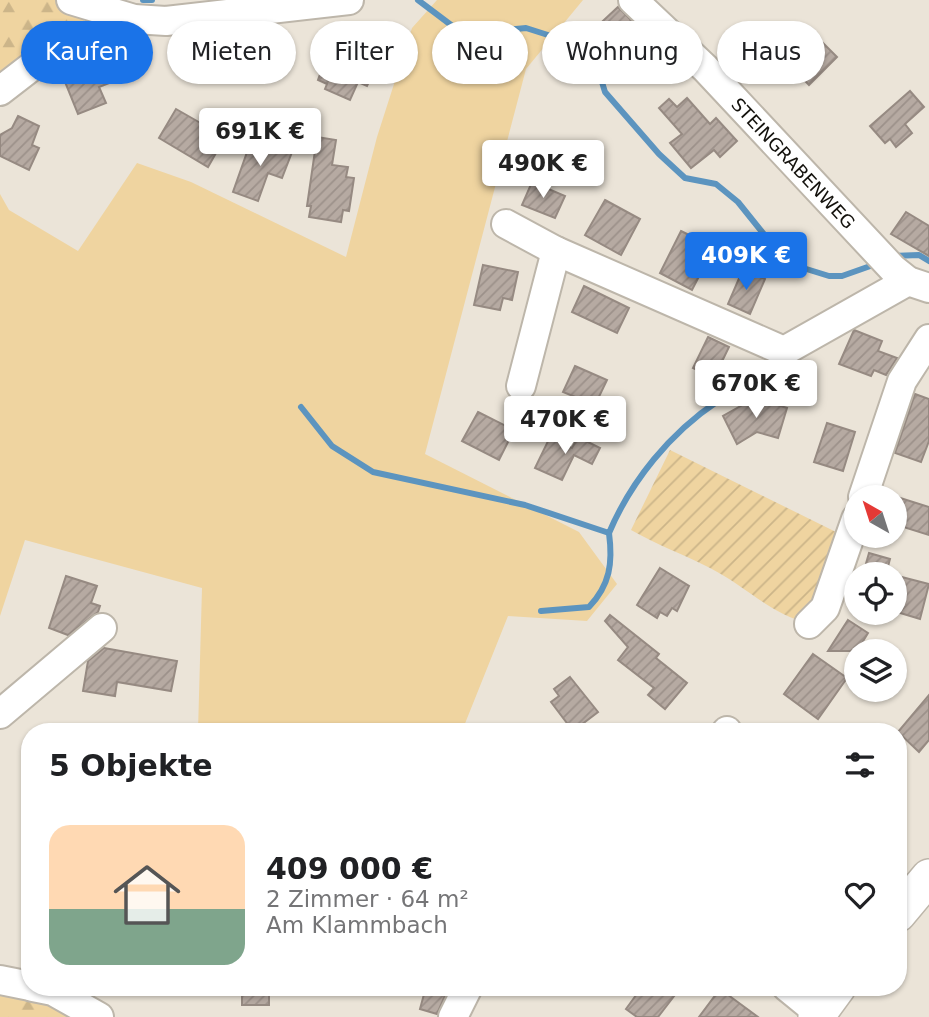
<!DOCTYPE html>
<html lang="de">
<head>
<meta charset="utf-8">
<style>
	body { margin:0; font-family:"DejaVu Sans",sans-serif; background:#f6f6f6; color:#202124; height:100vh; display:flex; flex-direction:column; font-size:26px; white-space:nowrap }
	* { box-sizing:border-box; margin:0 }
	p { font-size:23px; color:#757577 }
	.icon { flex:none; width:38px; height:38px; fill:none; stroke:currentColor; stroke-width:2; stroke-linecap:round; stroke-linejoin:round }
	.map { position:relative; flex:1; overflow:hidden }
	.panel { position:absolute; left:21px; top:723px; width:886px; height:273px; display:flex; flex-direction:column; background:#fff; border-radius:28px; box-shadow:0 2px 5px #0004 }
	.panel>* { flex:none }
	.hud { position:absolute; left:21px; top:21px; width:887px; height:63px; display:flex; gap:14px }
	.needle { width:46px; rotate:321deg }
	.tools { position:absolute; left:844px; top:485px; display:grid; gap:14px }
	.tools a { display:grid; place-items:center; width:63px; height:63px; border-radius:50%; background:#fff; box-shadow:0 2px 5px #0004; font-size:35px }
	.price { position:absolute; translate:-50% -60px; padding:0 16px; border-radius:7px; background:#fff; color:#222; font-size:23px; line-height:46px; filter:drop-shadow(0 2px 4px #0008) }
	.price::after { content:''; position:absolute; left:50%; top:42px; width:21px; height:16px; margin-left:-10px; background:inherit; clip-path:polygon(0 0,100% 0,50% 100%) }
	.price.selected { background:#1a73e8; color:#fff }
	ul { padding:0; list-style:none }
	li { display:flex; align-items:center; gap:21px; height:175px; padding:0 28px }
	li span { display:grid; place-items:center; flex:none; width:196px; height:140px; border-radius:21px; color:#555 }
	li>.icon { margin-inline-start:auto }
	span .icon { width:84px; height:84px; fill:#fffc; stroke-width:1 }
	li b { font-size:30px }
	h2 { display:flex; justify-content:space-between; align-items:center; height:84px; padding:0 28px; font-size:30px }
	.tag { padding:0 24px; border-radius:32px; background:#fff; box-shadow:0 2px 5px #0004; font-size:24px; line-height:63px }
	.tag.selected { background:#1a73e8; color:#fff }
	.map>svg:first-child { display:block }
	.grass { fill:#efd4a0 }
	.forest { fill:url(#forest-firs) }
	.garden { fill:url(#garden-furrows) }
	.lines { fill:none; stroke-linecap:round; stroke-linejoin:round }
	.stream { stroke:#5c94bf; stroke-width:6 }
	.building { fill:url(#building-hatch); stroke:#968a82; stroke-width:2 }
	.minor-casing { stroke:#bdb6aa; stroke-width:32 }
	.major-casing { stroke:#bdb6aa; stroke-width:38 }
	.minor { stroke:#fff; stroke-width:28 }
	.major { stroke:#fff; stroke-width:35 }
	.labels { text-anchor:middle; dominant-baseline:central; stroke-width:7; stroke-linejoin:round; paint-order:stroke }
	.street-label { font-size:18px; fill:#13110c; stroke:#fff }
</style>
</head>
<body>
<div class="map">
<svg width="929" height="1017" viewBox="0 0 929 1017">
	<defs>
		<pattern id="forest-firs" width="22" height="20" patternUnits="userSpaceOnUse" patternTransform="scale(1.75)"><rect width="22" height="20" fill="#efd4a0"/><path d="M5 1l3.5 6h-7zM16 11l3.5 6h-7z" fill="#ccb589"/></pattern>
		<pattern id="garden-furrows" width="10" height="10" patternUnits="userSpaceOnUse" patternTransform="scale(1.75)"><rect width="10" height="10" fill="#efd4a0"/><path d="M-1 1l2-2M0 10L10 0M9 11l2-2" fill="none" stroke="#ccb589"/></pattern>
		<pattern id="building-hatch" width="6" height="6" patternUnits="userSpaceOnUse" patternTransform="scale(1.75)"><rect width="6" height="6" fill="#b6aaa2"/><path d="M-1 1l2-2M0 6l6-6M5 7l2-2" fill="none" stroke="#9c918a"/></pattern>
	</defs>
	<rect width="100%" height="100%" fill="#ebe4d8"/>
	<path class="grass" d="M437 0H583L526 69 425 454 579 532 617 584 587 621 508 616 462 731H198L202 588 25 540 0 616V194L9 210 78 251 137 163 191 182 346 257 377 137 412 28Z"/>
	<g class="forest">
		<path d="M0 0H81L84 5V54L0 79Z"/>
		<path d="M0 969 79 1017H0Z"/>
	</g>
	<path class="garden" d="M670 450 836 532 809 624C766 611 747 587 710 568 683 554 657 545 631 530Z"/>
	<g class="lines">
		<g class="stream">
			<path d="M143 0H152"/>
			<path d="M418 0 463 34 526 28 573 43 589 54 598 69 605 92 659 154 685 178 716 184 738 202 787 263 829 276H842L876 264"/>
			<path d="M892 256 919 255 929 261"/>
			<path d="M301 407 332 446 373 472 525 505 609 533C631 481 670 433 718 401 725 396 733 390 741 387 751 384 758 385 766 377"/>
			<path d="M541 611 589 607C610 585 613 563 609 533"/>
		</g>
	</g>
	<g class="building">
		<path d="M618 7 641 30 612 57 590 33Z"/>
		<path d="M268 31 271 56 264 68 236 71 234 57 184 63 181 36 202 34 203 39Z"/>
		<path d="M815 35 837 57 809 85 787 62Z"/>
		<path d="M332 41 355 51 364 44 383 52 367 86 358 82 350 100 325 89 327 84 318 80Z"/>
		<path d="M101 56 112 82 99 87 106 103 78 114 61 72Z"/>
		<path d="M910 91 924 107 905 124 912 133 896 147 890 139 885 143 870 126Z"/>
		<path d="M687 98 710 124 716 118 737 141 720 157 714 150 691 168 670 143 682 134 659 108 669 99 677 107Z"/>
		<path d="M176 109 225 137 208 167 159 138Z"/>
		<path d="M18 116 39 126 32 145 39 148 29 170 0 156V135L12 128Z"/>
		<path d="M317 137 336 140 332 165 348 167 346 177 354 178 349 211 343 210 341 222 309 217 311 206H307Z"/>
		<path d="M252 138 292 152 282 178 268 173 258 201 233 192Z"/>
		<path d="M532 182 565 196 555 218 522 205Z"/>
		<path d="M605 200 640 219 621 255 585 235Z"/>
		<path d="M906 212 929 226V256L891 234Z"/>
		<path d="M681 231 709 245 704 255 709 257 692 290 660 273Z"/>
		<path d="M483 265 518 272 512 300 503 298 500 310 474 305Z"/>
		<path d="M743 269 765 279 750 314 728 304Z"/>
		<path d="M584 286 629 308 617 333 572 312Z"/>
		<path d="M854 330 882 341 878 351 897 358 886 375 874 370 871 376 839 364Z"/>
		<path d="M708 337 729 347 714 378 693 368Z"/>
		<path d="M575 366 607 380 595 405 563 392Z"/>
		<path d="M915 394 929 399V441L921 462 895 453Z"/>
		<path d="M755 398 787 408 778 438 757 432 737 444 723 416Z"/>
		<path d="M478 412 514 430 499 460 462 441Z"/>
		<path d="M827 423 855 432 843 471 814 462Z"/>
		<path d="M550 437 572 448 578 437 600 448 592 464 574 455 562 480 535 468Z"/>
		<path d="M894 496 929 507V535L894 524Z"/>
		<path d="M869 553 890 559 886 574H863Z"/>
		<path d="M660 568 689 586 677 611 672 608 667 616 660 612 657 618 637 605Z"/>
		<path d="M894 575 929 584 920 619 897 612 898 608 894 607Z"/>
		<path d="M66 576 97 586 91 603 100 606 98 612 68 635 49 628Z"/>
		<path d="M610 615 659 654 656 658 687 683 665 709 648 695 654 688 618 660 628 647 605 621Z"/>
		<path d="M848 620 868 633 857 651H828Z"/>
		<path d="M104 648 177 661 171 691 117 682 115 696 83 691 88 661Z"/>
		<path d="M813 654 847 678 818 719 784 694Z"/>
		<path d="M570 677 598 712 573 731 551 702 559 696 554 689Z"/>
		<path d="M929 695V740L919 752 898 732Z"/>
		<rect x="242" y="987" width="27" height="18"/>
		<path d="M426 987 447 991 437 1014 420 1009Z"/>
		<path d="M642 987H681L658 1017H637L626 1009Z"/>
		<path d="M720 989 758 1017H699Z"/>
	</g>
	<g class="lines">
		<g class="minor-casing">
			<g id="minor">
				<path d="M71 0 134 19 166 21 349 0"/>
				<path id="s1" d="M633 0 705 68 893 269 908 281 929 288"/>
				<path d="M0 91 57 47 121 28 134 19"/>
				<path d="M506 224 556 251 784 351 908 281"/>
				<path d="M521 386 556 251"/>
				<path d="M863 497 902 381 929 339"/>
				<path d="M809 624 825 608 856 519"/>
				<path d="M0 714 102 628"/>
				<path d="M726 732 727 731"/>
				<path d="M0 980 30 986"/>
				<path d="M33 987 53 991 99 1017"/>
				<path d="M787 987 819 1013"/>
				<path d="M453 1017 468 987"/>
			</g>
		</g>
		<g class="major-casing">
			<g id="major">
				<path d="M898 914 929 877"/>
				<path d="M816 1017 838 987"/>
			</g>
		</g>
		<use href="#minor" class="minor"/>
		<use href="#major" class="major"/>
	</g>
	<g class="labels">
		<g class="street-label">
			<text stroke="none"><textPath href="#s1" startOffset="229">STEINGRABENWEG</textPath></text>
		</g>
	</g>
</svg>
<div class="tools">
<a><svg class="needle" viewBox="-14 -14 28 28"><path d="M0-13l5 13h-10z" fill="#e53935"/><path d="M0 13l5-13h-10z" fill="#757577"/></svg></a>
<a><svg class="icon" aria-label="locate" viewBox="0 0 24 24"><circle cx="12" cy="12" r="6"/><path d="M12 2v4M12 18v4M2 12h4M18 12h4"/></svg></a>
<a><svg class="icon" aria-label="layers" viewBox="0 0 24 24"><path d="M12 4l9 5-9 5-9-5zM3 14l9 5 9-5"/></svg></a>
</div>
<b class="price" style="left:260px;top:168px">691K €</b>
<b class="price" style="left:543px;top:200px">490K €</b>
<b class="price selected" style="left:746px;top:292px">409K €</b>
<b class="price" style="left:756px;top:420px">670K €</b>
<b class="price" style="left:565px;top:456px">470K €</b>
<div class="hud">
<a class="tag selected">Kaufen</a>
<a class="tag">Mieten</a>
<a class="tag">Filter</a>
<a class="tag">Neu</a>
<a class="tag">Wohnung</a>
<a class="tag">Haus</a>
</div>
<section class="panel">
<h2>5 Objekte<svg class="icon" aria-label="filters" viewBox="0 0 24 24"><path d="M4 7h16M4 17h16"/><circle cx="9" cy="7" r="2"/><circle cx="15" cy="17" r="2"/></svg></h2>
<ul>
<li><span style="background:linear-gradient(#ffd9b3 60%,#7fa58c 0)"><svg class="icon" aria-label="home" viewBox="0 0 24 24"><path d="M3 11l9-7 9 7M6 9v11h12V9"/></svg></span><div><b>409 000 €</b><p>2 Zimmer · 64 m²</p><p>Am Klammbach</p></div><svg class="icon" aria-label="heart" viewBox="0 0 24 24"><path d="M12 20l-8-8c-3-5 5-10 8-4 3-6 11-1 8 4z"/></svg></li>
</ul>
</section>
</div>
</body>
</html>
